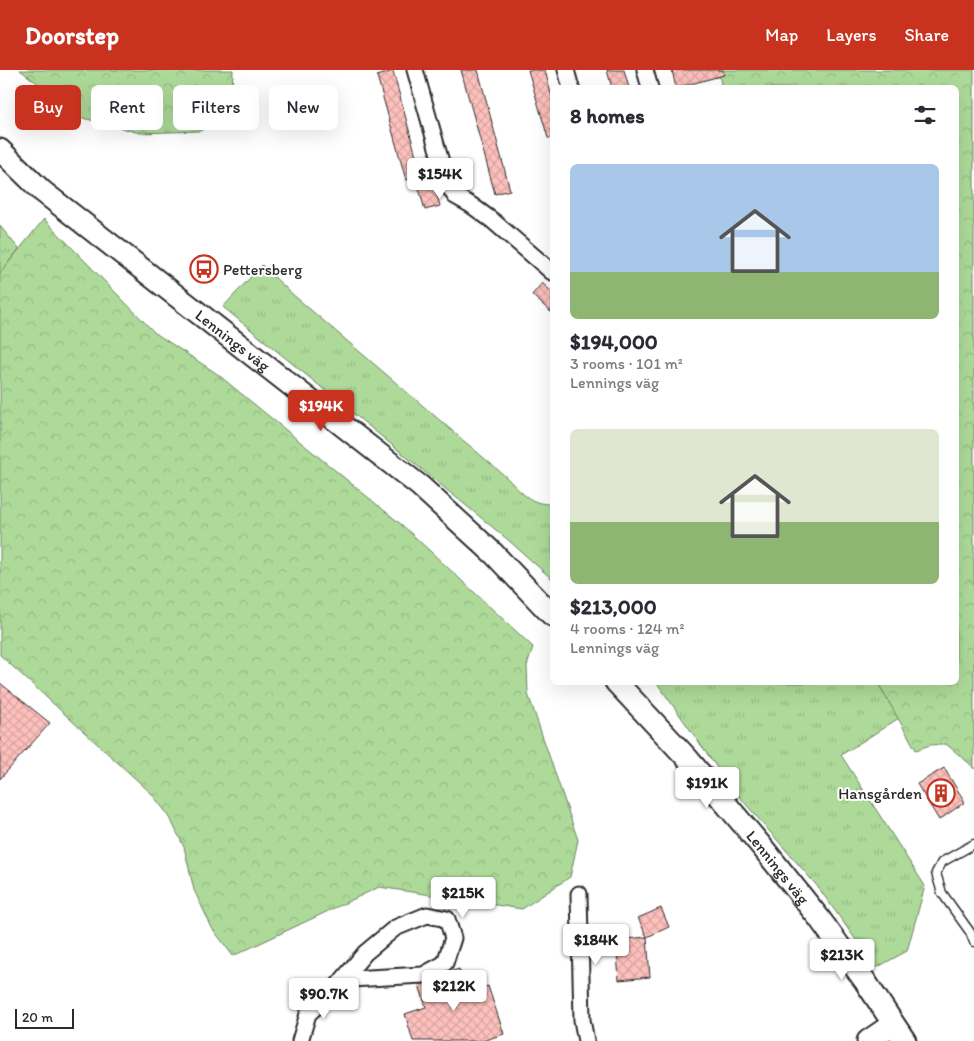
<!DOCTYPE html>
<html lang="en">
<head>
<meta charset="utf-8">
<style>
	body { margin:0; font-family:Itim,sans-serif; background:#f7f7f7; color:#2b2b33; height:100vh; display:flex; flex-direction:column; font-size:19px; white-space:nowrap }
	* { box-sizing:border-box; margin:0 }
	p { font-size:16px; color:#7c7c81 }
	.icon { flex:none; width:28px; height:28px; fill:none; stroke:currentColor; stroke-width:2; stroke-linecap:round; stroke-linejoin:round }
	.map { position:relative; flex:1; overflow:hidden }
	.panel { position:absolute; left:550px; top:15px; width:409px; height:600px; display:flex; flex-direction:column; background:#fff; border-radius:8px; box-shadow:0 5px 20px #0002 }
	.panel>* { flex:none }
	.hud { position:absolute; left:15px; top:15px; width:460px; height:45px; display:flex; gap:10px }
	.scale { position:absolute; left:15px; bottom:12px; width:59px; box-sizing:border-box; padding-left:5px; border:2px solid #2b2b2b; border-top:0; font-size:14px; line-height:18px; white-space:nowrap; color:#2b2b2b; -webkit-text-stroke:4px #fff; paint-order:stroke }
	.price { position:absolute; translate:-50% -42px; padding:0 11px; border-radius:5px; background:#fff; color:#222; font-size:16px; line-height:32px; filter:drop-shadow(0 1px 2px #0008) }
	.price::after { content:''; position:absolute; left:50%; top:30px; width:15px; height:11px; margin-left:-8px; background:inherit; clip-path:polygon(0 0,100% 0,50% 100%) }
	.price.selected { background:#c8321e; color:#fff }
	ul { padding:0; list-style:none }
	li { display:grid; align-content:center; gap:10px; height:265px; padding:0 20px }
	li span { display:grid; place-items:center; height:155px; border-radius:8px; color:#555 }
	li>.icon { margin-inline-start:auto }
	span .icon { width:90px; height:90px; fill:#fffc; stroke-width:1 }
	li b { font-size:21px }
	h2 { display:flex; justify-content:space-between; align-items:center; height:60px; padding:0 20px; font-size:21px }
	.chip { padding:0 18px; border-radius:8px; background:#fff; box-shadow:0 5px 20px #0002; font-size:18px; line-height:45px }
	.chip.selected { background:#c8321e; color:#fff }
	header { display:flex; align-items:center; gap:30px; box-sizing:border-box; height:70px; padding:0 25px; background:#c8321e; color:#fff }
	header strong { font-size:24px }
	nav { display:flex; gap:28px; margin-inline-start:auto; font-size:18px }
	.map>svg:first-child { display:block }
	.grass { fill:url(#grass-tufts); stroke:#6c8262 }
	.forest { fill:url(#forest-crowns); stroke:#6c8262 }
	.building { fill:url(#building-cross-hatch); stroke:#2b2b2b }
	.lines { fill:none; stroke-linecap:round; stroke-linejoin:round }
	.lane-casing { stroke:#2b2b2b; stroke-width:11 }
	.street-casing { stroke:#2b2b2b; stroke-width:19 }
	.secondary-casing { stroke:#2b2b2b; stroke-width:25 }
	.lane { stroke:#fff; stroke-width:8 }
	.street { stroke:#fff; stroke-width:15 }
	.secondary { stroke:#fff; stroke-width:21 }
	.labels { text-anchor:middle; dominant-baseline:central; stroke-width:4; stroke-linejoin:round; paint-order:stroke }
	.poi-label { font-size:16px; fill:#2b2b2b; stroke:#fff; text-anchor:start }
	.street-label { font-size:16px; fill:#2b2b2b; stroke:#fff }
</style>
</head>
<body>
<header>
<strong>Doorstep</strong>
<nav><a>Map</a><a>Layers</a><a>Share</a></nav>
</header>
<div class="map">
<svg width="974" height="971" viewBox="0 0 974 971">
	<defs>
		<pattern id="grass-tufts" width="24" height="20" patternUnits="userSpaceOnUse" patternTransform="scale(1.25)"><rect width="24" height="20" fill="#adda99"/><path d="M3 7l-1-3M5 7V3M7 7l1-3M15 17l-1-3M17 17v-4M19 17l1-3" fill="none" stroke="#95bb84"/></pattern>
		<pattern id="forest-crowns" width="20" height="18" patternUnits="userSpaceOnUse" patternTransform="scale(1.25)"><rect width="20" height="18" fill="#adda99"/><path d="M2 6a3 3 0 1 1 6 0M12 15a3 3 0 1 1 6 0" fill="none" stroke="#95bb84"/></pattern>
		<pattern id="building-cross-hatch" width="8" height="8" patternUnits="userSpaceOnUse" patternTransform="scale(1.25)"><rect width="8" height="8" fill="#fdc0bc"/><path d="M0 0l8 8M0 8l8-8" fill="none" stroke="#d9a5a2"/></pattern>
	</defs>
	<rect width="100%" height="100%" fill="#fff"/>
	<filter id="ink" filterUnits="userSpaceOnUse"><feTurbulence type="fractalNoise" baseFrequency=".02" numOctaves="2"/><feDisplacementMap in="SourceGraphic" scale="10" xChannelSelector="R" yChannelSelector="G"/><feConvolveMatrix kernelMatrix="1 2 1 2 8 2 1 2 1" color-interpolation-filters="sRGB"/></filter>
	<g filter="url(#ink)">
		<g class="grass">
			<path d="M0 156 19 179 0 203Z"/>
			<path d="M262 195 291 223 505 406C520 421 530 435 552 434V509L507 469 223 237Z"/>
			<path d="M657 613H878L899 648 841 685 925 816 907 881 876 898 818 817 730 716Z"/>
		</g>
		<g class="forest">
			<path d="M20 0H233L231 45 200 61 140 63 83 48Z"/>
			<path d="M718 0H974V699L970 694 946 674 930 675 916 680 878 613 956 612V18H716L721 14Z"/>
			<path d="M44 149 155 263 216 303 402 455 533 577 527 596 528 624 578 770 570 807 522 839 379 817 233 886 212 858 194 820 184 777 169 746 151 723 0 585V203Z"/>
		</g>
		<g class="building">
			<path d="M461 0H478L510 120 495 124Z"/>
			<path d="M528 0H545L552 28V68H548Z"/>
			<path d="M607 0H624L629 18H612Z"/>
			<path d="M672 0H723L724 5 676 18Z"/>
			<path d="M393 1 418 93 428 90 440 136 425 140 416 108 406 110 377 6Z"/>
			<path d="M542 213 552 222V243L532 225Z"/>
			<path d="M0 613 50 653 0 709Z"/>
			<path d="M944 698 965 732 939 750 917 714Z"/>
			<path d="M661 838 669 857 647 867 638 848Z"/>
			<path d="M647 867 650 907 619 910 616 870Z"/>
			<path d="M459 899 467 922 488 916 504 964 482 971H413L405 944 426 937 419 915 427 913 444 904Z"/>
		</g>
		<g class="lines">
			<g class="lane-casing">
				<path id="lane" d="M974 774 942 792 936 803 942 823 970 862 974 872"/>
			</g>
			<g class="street-casing">
				<g id="street">
					<path d="M415 0 447 113 455 126 471 135 493 151 552 202"/>
					<path d="M566 0 571 18"/>
					<path d="M645 0 650 18"/>
					<path d="M579 824 582 950 586 971"/>
					<path d="M300 971 308 944 334 920 365 883 395 858 427 845 447 849 453 868 445 893 423 905 351 909 334 920"/>
				</g>
			</g>
			<g class="secondary-casing">
				<g id="secondary">
					<path id="s1" d="M0 80 42 121 420 416 494 484 552 545"/>
					<path id="s2" d="M616 612 688 689 763 778 819 848 865 911 905 971"/>
					<path d="M868 971 893 954"/>
				</g>
			</g>
			<use href="#lane" class="lane"/>
			<use href="#street" class="street"/>
			<use href="#secondary" class="secondary"/>
		</g>
	</g>
	<defs>
		<g id="bus-ring" transform="scale(1.4375)"><circle r="9.5" fill="#fff" stroke="#c8321e" stroke-width="1.5"/><path d="M-5-6H5V4H4V6H2V4H-2V6H-4V4H-5ZM-3.5-4V0h7V-4ZM-3.5 1.2v1.5H-2V1.2ZM2 1.2v1.5H3.5V1.2Z" fill="#c8321e"/></g>
		<g id="building-ring" transform="scale(1.4375)"><circle r="9.5" fill="#fff" stroke="#c8321e" stroke-width="1.5"/><path d="M-4-6H4V6H1V3H-1V6H-4ZM-2.5-4.3h1.7v1.8h-1.7ZM.8-4.3h1.7v1.8H.8ZM-2.5-1h1.7V.8h-1.7ZM.8-1h1.7V.8H.8Z" fill="#c8321e"/></g>
	</defs>
	<g fill-rule="evenodd">
		<use href="#bus-ring" x="204" y="199"/>
		<use href="#building-ring" x="941" y="723"/>
	</g>
	<g class="labels">
		<g class="poi-label">
			<text x="223" y="199">Pettersberg</text>
			<text x="922" y="723" text-anchor="end">Hansgården</text>
		</g>
		<g class="street-label">
			<text stroke="none"><textPath href="#s1" startOffset="301">Lennings väg</textPath></text>
			<text stroke="none"><textPath href="#s2" startOffset="246">Lennings väg</textPath></text>
		</g>
	</g>
</svg>
<div class="scale">20 m</div>
<b class="price" style="left:440px;top:130px">$154K</b>
<b class="price selected" style="left:321px;top:362px">$194K</b>
<b class="price" style="left:707px;top:739px">$191K</b>
<b class="price" style="left:463px;top:849px">$215K</b>
<b class="price" style="left:596px;top:896px">$184K</b>
<b class="price" style="left:842px;top:911px">$213K</b>
<b class="price" style="left:454px;top:942px">$212K</b>
<b class="price" style="left:324px;top:950px">$90.7K</b>
<div class="hud">
<a class="chip selected">Buy</a>
<a class="chip">Rent</a>
<a class="chip">Filters</a>
<a class="chip">New</a>
</div>
<section class="panel">
<h2>8 homes<svg class="icon" aria-label="filters" viewBox="0 0 24 24"><path d="M4 7h16M4 17h16"/><circle cx="9" cy="7" r="2"/><circle cx="15" cy="17" r="2"/></svg></h2>
<ul>
<li><span style="background:linear-gradient(#a9c7e8 70%,#8fb573 0)"><svg class="icon" aria-label="home" viewBox="0 0 24 24"><path d="M3 11l9-7 9 7M6 9v11h12V9"/></svg></span><div><b>$194,000</b><p>3 rooms · 101 m²</p><p>Lennings väg</p></div></li>
<li><span style="background:linear-gradient(#dfe7d0 60%,#8fb573 0)"><svg class="icon" aria-label="home" viewBox="0 0 24 24"><path d="M3 11l9-7 9 7M6 9v11h12V9"/></svg></span><div><b>$213,000</b><p>4 rooms · 124 m²</p><p>Lennings väg</p></div></li>
</ul>
</section>
</div>
</body>
</html>
